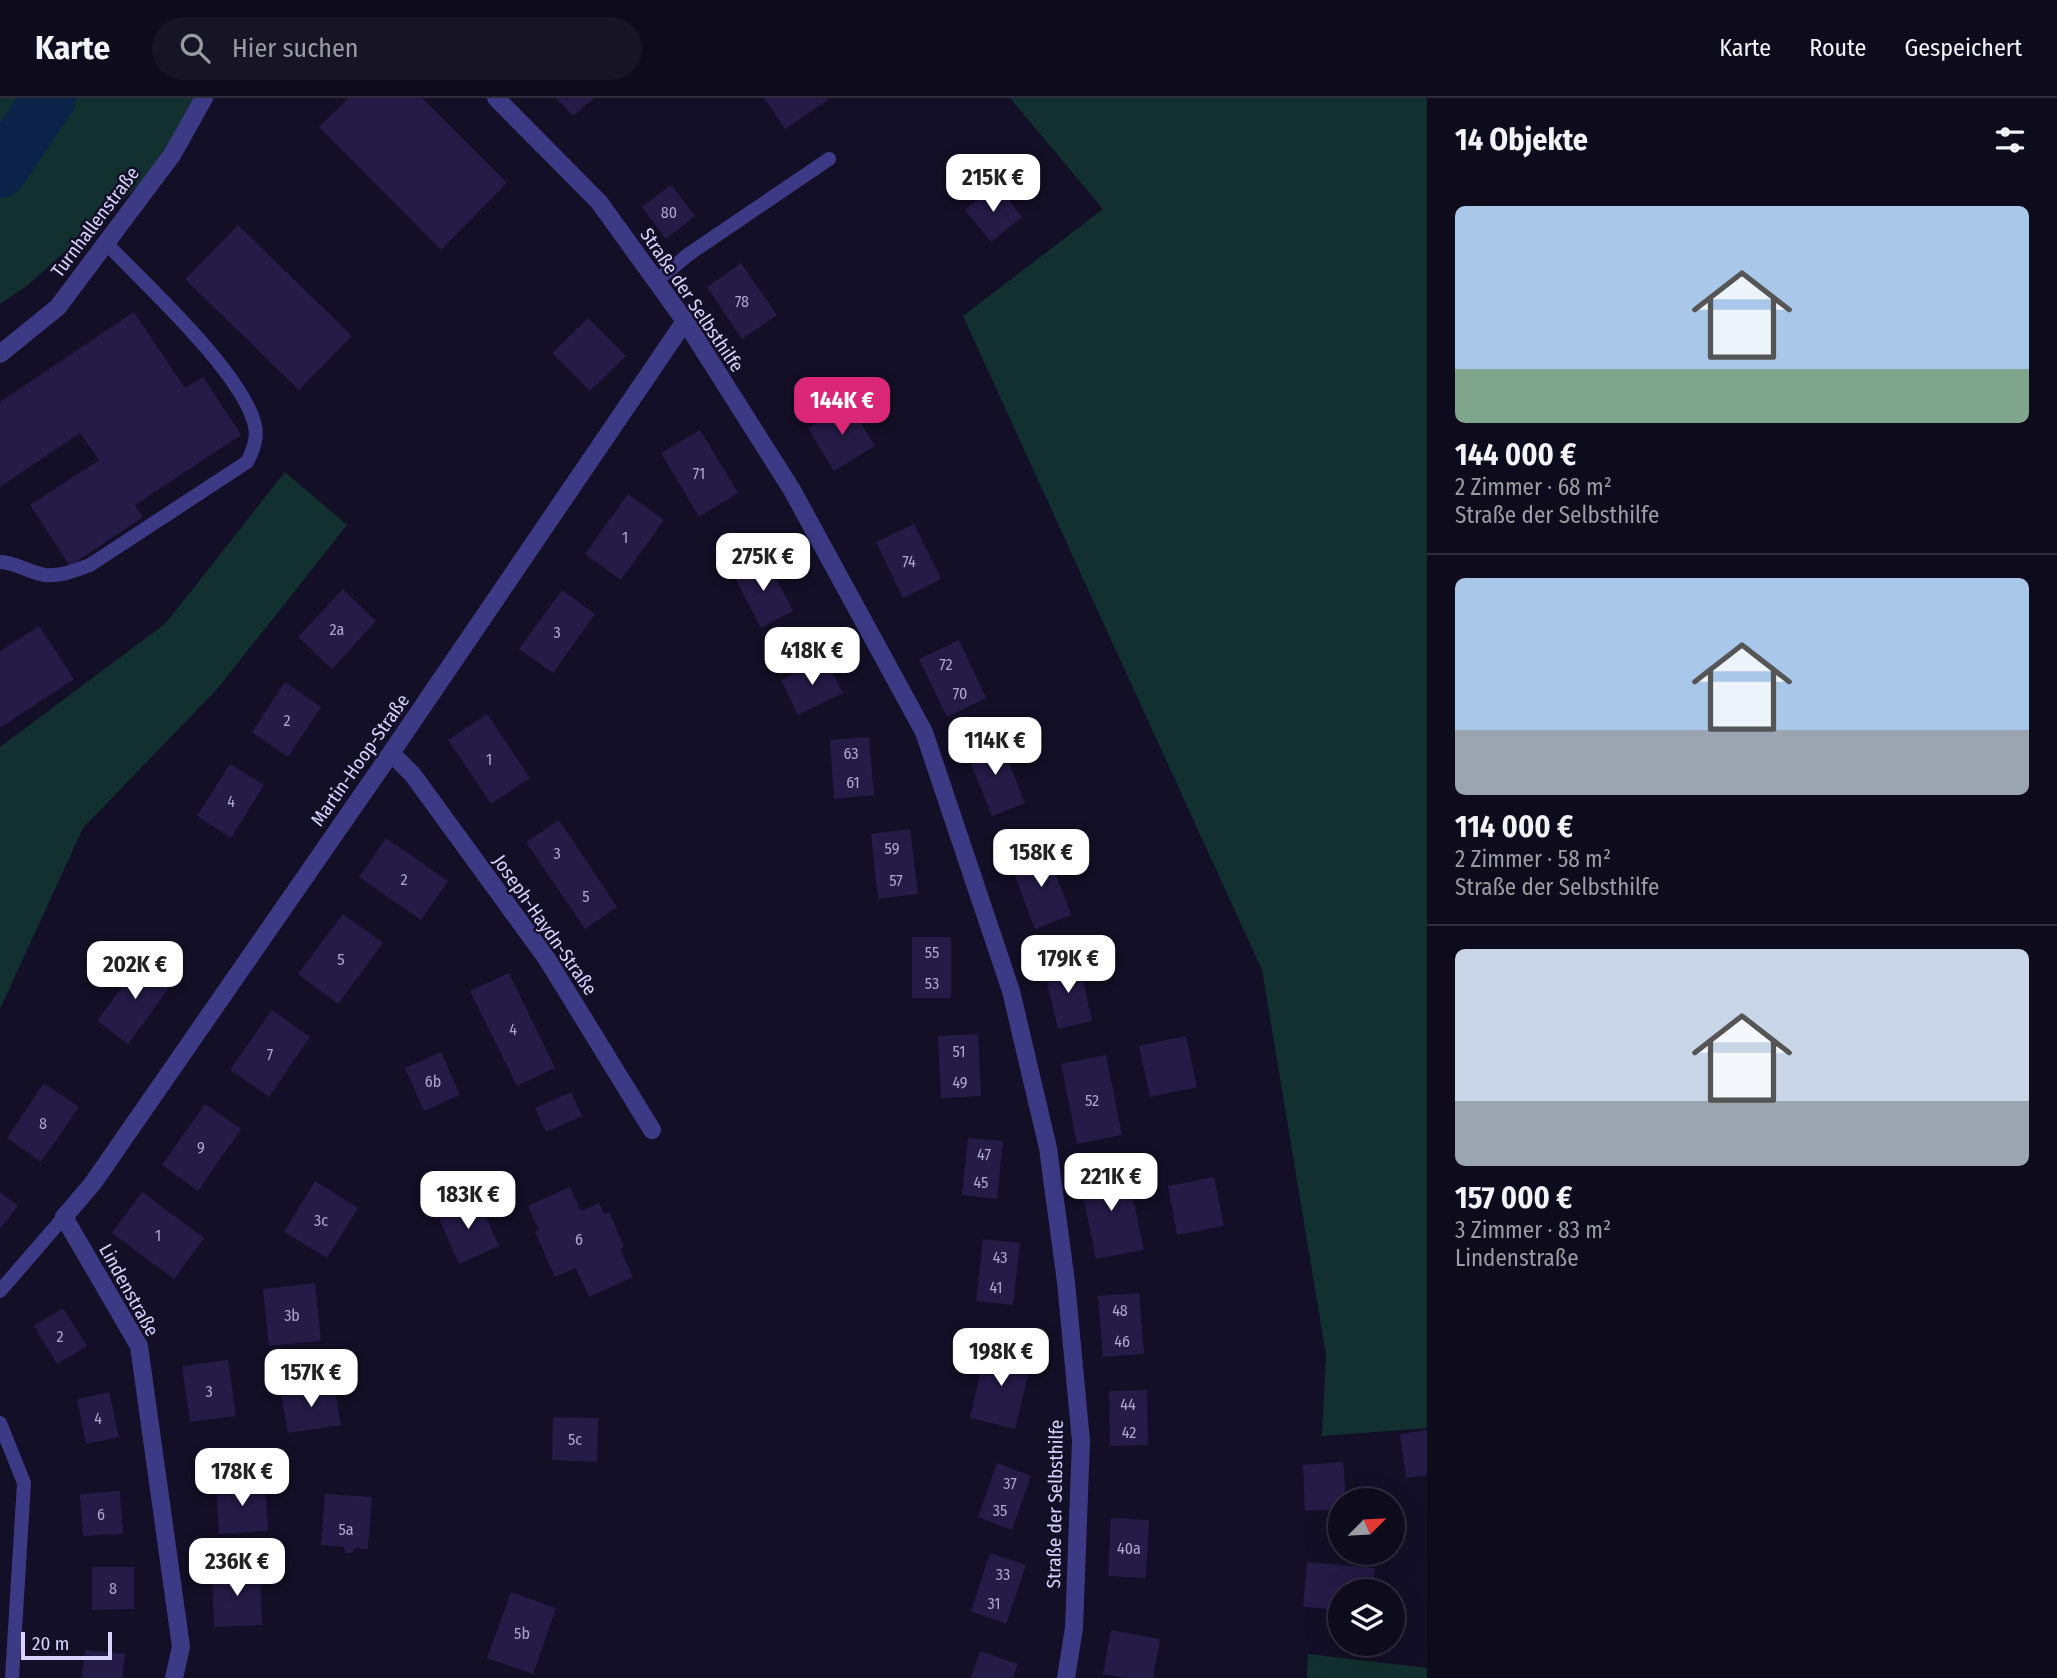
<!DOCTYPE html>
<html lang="de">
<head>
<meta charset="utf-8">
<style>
	body { margin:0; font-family:"Fira Sans Condensed",sans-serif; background:#171425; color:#f1f3f6; height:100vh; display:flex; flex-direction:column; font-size:26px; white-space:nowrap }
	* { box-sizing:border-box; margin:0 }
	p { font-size:23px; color:#9b9ba3 }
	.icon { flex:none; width:38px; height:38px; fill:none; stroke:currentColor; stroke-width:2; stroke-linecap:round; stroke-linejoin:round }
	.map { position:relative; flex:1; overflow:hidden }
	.drawer { display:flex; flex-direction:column; background:#0e0b1c; width:630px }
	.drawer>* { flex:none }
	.needle { width:46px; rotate:66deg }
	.controls { position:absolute; left:1328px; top:1390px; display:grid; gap:14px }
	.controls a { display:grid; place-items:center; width:77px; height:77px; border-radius:50%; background:#0e0b1c; box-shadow:0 7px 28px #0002,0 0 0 2px #2e2b3b; font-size:35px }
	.scale { position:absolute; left:21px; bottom:18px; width:91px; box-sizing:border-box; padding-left:7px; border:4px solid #d9d4ff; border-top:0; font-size:19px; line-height:24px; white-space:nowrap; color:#d9d4ff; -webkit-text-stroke:5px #130f26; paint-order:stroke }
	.price { position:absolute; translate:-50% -60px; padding:0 16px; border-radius:14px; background:#fff; color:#222; font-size:23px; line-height:46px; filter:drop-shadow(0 2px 4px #0008) }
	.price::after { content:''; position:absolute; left:50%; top:42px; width:21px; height:16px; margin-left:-10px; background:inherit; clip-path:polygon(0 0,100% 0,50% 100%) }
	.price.on { background:#db2777; color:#fff }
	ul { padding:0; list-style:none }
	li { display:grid; align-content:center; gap:14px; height:371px; padding:0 28px }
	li+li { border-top:2px solid #2e2b3b }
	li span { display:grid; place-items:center; height:217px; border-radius:10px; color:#555 }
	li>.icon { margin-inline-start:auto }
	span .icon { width:126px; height:126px; fill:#fffc; stroke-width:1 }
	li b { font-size:30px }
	h2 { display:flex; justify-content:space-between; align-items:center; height:84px; padding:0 28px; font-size:30px }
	header { display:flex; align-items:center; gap:42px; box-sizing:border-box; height:98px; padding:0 35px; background:#0e0b1c; border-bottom:2px solid #2e2b3b }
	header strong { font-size:33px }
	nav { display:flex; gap:38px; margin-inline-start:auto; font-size:24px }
	.search { width:490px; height:63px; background:#171425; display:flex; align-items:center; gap:18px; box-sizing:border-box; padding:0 24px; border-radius:38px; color:#9b9ba3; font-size:26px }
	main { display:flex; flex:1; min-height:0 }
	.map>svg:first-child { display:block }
	.green { fill:#12302f }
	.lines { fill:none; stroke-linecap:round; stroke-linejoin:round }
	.river { stroke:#0c2248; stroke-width:54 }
	.building { fill:#241b47 }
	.service { stroke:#3d3a85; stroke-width:14 }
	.minor { stroke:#3d3a85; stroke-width:18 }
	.labels { text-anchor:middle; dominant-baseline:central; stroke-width:5; stroke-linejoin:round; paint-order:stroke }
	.number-label { font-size:16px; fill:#aca6d1 }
	.street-label { font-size:19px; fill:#d9d4ff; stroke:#130f26 }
</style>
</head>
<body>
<header>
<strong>Karte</strong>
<div class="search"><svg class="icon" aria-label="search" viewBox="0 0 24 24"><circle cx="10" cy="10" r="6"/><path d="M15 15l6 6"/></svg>Hier suchen</div>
<nav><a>Karte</a><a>Route</a><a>Gespeichert</a></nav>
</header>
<main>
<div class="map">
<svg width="1427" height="1580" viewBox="0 0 1427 1580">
	<rect width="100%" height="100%" fill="#130f26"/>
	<g class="green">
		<path d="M0 0H204L172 57 28 187 0 206Z"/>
		<path d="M1010 0H1427V1330L1322 1338 1326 1257 1262 872 963 218 1103 111Z"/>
		<path d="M285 374 347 427 218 590 83 730 0 911V649L166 525Z"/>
		<path d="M1308 1556 1427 1570V1580H1307Z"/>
	</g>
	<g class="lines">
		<path class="river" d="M0 73 49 0"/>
	</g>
	<g class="building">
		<path d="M349 0H422L507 85 441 152 319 29Z"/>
		<path d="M556 0H594L573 18Z"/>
		<path d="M764 0H827L828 2 785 31Z"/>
		<path d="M671 87 695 118 666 141 642 109Z"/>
		<path d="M996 87 1022 119 991 144 965 112Z"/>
		<path d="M238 127 352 238 299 292 185 181Z"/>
		<path d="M741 165 777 217 742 241 707 189Z"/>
		<path d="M134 214 185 290 203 279 241 337 135 407 143 419 70 468 30 407 99 362 80 335 0 389V304Z"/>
		<path d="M588 220 626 258 590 293 552 255Z"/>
		<path d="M849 305 875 348 834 373 808 330Z"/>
		<path d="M700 332 738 395 699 419 661 355Z"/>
		<path d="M628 396 664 422 621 482 585 456Z"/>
		<path d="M914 426 941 481 903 500 876 444Z"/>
		<path d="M765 459 793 513 761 530 733 476Z"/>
		<path d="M343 491 376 523 332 571 298 539Z"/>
		<path d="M562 492 595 516 553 575 519 551Z"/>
		<path d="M39 528 74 581 0 630V553Z"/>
		<path d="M959 542 986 600 947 619 919 561Z"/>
		<path d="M825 560 843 595 798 617 781 582Z"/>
		<path d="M285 584 321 609 288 659 252 634Z"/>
		<path d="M487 616 530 680 491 706 448 642Z"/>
		<path d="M869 639 874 697 834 701 830 642Z"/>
		<path d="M999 640 1025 705 992 718 966 653Z"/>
		<path d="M230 666 264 687 231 740 197 718Z"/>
		<path d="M559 722 617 809 585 831 526 744Z"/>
		<path d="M910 731 918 796 878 801 871 736Z"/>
		<path d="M386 740 448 783 421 822 359 779Z"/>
		<path d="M1047 752 1071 817 1035 831 1010 765Z"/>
		<path d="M343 816 383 845 338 906 298 876Z"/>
		<rect x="912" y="839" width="39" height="61"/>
		<path d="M143 861 174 883 128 946 97 923Z"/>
		<path d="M1079 863 1092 923 1058 931 1044 872Z"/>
		<path d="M509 875 555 970 517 988 470 893Z"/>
		<path d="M272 912 310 939 269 999 230 972Z"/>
		<path d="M978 936 981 998 941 1000 938 938Z"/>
		<path d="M1186 938 1197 989 1150 999 1139 948Z"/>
		<path d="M441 954 460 997 424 1013 405 970Z"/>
		<path d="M1106 957 1122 1037 1077 1046 1061 966Z"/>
		<path d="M44 985 79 1009 41 1064 7 1040Z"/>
		<path d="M571 994 582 1018 546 1034 535 1010Z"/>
		<path d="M205 1006 241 1031 198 1093 162 1067Z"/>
		<path d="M968 1040 1003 1043 997 1101 962 1097Z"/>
		<path d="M1126 1069 1144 1152 1096 1161 1079 1078Z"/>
		<path d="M1214 1079 1224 1128 1177 1137 1168 1088Z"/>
		<path d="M315 1083 358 1110 327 1160 284 1134Z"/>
		<path d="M570 1089 581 1113 599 1105 604 1116 609 1114 624 1149 620 1151 633 1179 589 1199 576 1170 555 1179 535 1134 539 1132 528 1108Z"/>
		<path d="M0 1094 18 1108 0 1131Z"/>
		<path d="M142 1094 204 1140 174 1181 112 1135Z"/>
		<path d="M478 1101 499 1148 459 1166 438 1118Z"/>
		<path d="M983 1141 1020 1145 1013 1207 976 1203Z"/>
		<path d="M315 1185 321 1243 269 1248 263 1191Z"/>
		<path d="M1139 1195 1144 1256 1103 1259 1098 1198Z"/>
		<path d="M63 1210 87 1248 57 1266 34 1228Z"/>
		<path d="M986 1250 1032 1261 1015 1331 970 1320Z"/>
		<path d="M228 1262 236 1318 190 1324 182 1268Z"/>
		<path d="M334 1287 341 1327 288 1335 281 1296Z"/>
		<path d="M1147 1292 1148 1347 1110 1348 1109 1293Z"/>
		<path d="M109 1294 119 1339 86 1346 77 1301Z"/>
		<path d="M553 1319 598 1320 597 1364 552 1362Z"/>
		<path d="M1427 1332V1377L1406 1380 1400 1336Z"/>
		<path d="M1343 1364 1346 1402H1340V1411L1305 1413 1303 1367Z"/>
		<path d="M997 1365 1031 1378 1012 1432 978 1419Z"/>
		<path d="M265 1384 268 1433 219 1436 216 1387Z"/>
		<path d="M120 1393 123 1436 83 1438 80 1396Z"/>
		<path d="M325 1396 372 1399 368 1451 355 1450 352 1455H346L344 1449 321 1447Z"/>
		<path d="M1111 1420 1149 1422 1146 1480 1108 1478Z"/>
		<path d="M990 1455 1026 1467 1006 1526 971 1513Z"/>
		<path d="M1307 1464 1375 1470 1373 1493H1340V1512L1303 1509Z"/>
		<path d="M92 1469H134V1511L92 1512Z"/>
		<path d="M260 1472 262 1527 214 1529 212 1474Z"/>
		<path d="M511 1494 556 1510 533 1576 487 1560Z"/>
		<path d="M1111 1532 1160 1541 1153 1580H1126L1103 1576Z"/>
		<path d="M85 1552 125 1556 122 1580H82Z"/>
		<path d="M980 1553 1018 1566 1013 1580H971Z"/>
	</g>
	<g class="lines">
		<g class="service">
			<path d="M656 183 689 156 829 61"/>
			<path d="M0 464C16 464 29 475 45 477 60 479 76 472 90 467L247 364C253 353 258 341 255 328 244 276 145 186 106 145"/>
			<path d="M0 1193 64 1119"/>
			<path d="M0 1325 24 1385 12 1580"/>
		</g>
		<g class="minor">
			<path d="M496 0 599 104 685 223 792 392 924 634 1011 893 1048 1050 1066 1184 1081 1343 1074 1530 1066 1580"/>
			<path d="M0 256 58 209 172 57 204 0"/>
			<path d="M391 655 413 677 547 861 652 1032"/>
			<path d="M174 1580 181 1549 139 1248 64 1119 93 1085 391 655 685 223"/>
		</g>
	</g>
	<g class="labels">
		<g class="number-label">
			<text x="669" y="114">80</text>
			<text x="742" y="203">78</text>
			<text x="699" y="375">71</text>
			<text x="625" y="439">1</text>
			<text x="909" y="463">74</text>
			<text x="337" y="531">2a</text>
			<text x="557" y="534">3</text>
			<text x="946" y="566">72</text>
			<text x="960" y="595">70</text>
			<text x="287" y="622">2</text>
			<text x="851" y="655">63</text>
			<text x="489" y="661">1</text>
			<text x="853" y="684">61</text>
			<text x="231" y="703">4</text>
			<text x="892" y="750">59</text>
			<text x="557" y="755">3</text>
			<text x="404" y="781">2</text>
			<text x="896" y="782">57</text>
			<text x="586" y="798">5</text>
			<text x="932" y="854">55</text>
			<text x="341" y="861">5</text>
			<text x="932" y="885">53</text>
			<text x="513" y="931">4</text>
			<text x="959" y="953">51</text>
			<text x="270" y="956">7</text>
			<text x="433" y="983">6b</text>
			<text x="960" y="984">49</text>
			<text x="1092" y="1002">52</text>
			<text x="43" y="1025">8</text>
			<text x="201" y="1049">9</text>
			<text x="984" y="1056">47</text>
			<text x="981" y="1084">45</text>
			<text x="321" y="1122">3c</text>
			<text x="158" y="1137">1</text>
			<text x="579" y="1141">6</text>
			<text x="1000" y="1159">43</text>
			<text x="996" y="1189">41</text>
			<text x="1120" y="1212">48</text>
			<text x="292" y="1217">3b</text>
			<text x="60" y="1238">2</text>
			<text x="1122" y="1243">46</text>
			<text x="209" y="1293">3</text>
			<text x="1128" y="1306">44</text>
			<text x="98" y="1320">4</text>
			<text x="1129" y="1334">42</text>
			<text x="575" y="1341">5c</text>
			<text x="1010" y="1385">37</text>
			<text x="1000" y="1412">35</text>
			<text x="101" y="1416">6</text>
			<text x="346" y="1431">5a</text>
			<text x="1129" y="1450">40a</text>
			<text x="1003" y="1476">33</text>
			<text x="113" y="1490">8</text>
			<text x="994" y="1505">31</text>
			<text x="522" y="1535">5b</text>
		</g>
		<g class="street-label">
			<text transform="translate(95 124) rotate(-53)">Turnhallenstraße</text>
			<text transform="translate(692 202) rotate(56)">Straße der Selbsthilfe</text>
			<text transform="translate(360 662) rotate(-55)">Martin-Hoop-Straße</text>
			<text transform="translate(545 827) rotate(55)">Joseph-Haydn-Straße</text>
			<text transform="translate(129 1192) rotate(61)">Lindenstraße</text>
			<text transform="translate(1055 1406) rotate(-89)">Straße der Selbsthilfe</text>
		</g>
	</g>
</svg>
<div class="controls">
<a><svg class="needle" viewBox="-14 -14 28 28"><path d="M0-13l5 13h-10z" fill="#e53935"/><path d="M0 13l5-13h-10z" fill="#9b9ba3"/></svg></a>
<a><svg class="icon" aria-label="layers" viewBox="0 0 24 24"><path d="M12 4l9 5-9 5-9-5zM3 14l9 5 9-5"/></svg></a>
</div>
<div class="scale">20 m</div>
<b class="price" style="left:993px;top:116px">215K €</b>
<b class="price on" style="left:842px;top:339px">144K €</b>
<b class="price" style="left:763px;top:495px">275K €</b>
<b class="price" style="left:812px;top:589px">418K €</b>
<b class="price" style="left:995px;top:679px">114K €</b>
<b class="price" style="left:1041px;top:791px">158K €</b>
<b class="price" style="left:1068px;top:897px">179K €</b>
<b class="price" style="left:135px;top:903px">202K €</b>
<b class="price" style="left:1111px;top:1115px">221K €</b>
<b class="price" style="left:468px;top:1133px">183K €</b>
<b class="price" style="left:1001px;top:1290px">198K €</b>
<b class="price" style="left:311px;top:1311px">157K €</b>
<b class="price" style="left:242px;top:1410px">178K €</b>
<b class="price" style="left:237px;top:1500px">236K €</b>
</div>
<section class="drawer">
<h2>14 Objekte<svg class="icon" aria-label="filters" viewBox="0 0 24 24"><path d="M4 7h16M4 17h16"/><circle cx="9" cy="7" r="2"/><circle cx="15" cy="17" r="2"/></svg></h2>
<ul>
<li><span style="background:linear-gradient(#a9c7e8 75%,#7fa58c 0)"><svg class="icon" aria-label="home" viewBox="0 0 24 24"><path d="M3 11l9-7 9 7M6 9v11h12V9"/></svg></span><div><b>144 000 €</b><p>2 Zimmer · 68 m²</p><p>Straße der Selbsthilfe</p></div></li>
<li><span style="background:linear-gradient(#a9c7e8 70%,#9aa5b1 0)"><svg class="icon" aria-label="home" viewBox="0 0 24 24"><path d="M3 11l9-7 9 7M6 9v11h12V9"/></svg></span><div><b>114 000 €</b><p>2 Zimmer · 58 m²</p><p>Straße der Selbsthilfe</p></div></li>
<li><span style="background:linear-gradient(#c9d6e8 70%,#9aa5b1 0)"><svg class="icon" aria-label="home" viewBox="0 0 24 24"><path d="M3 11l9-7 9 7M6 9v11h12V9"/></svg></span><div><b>157 000 €</b><p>3 Zimmer · 83 m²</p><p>Lindenstraße</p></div></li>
</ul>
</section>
</main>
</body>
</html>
